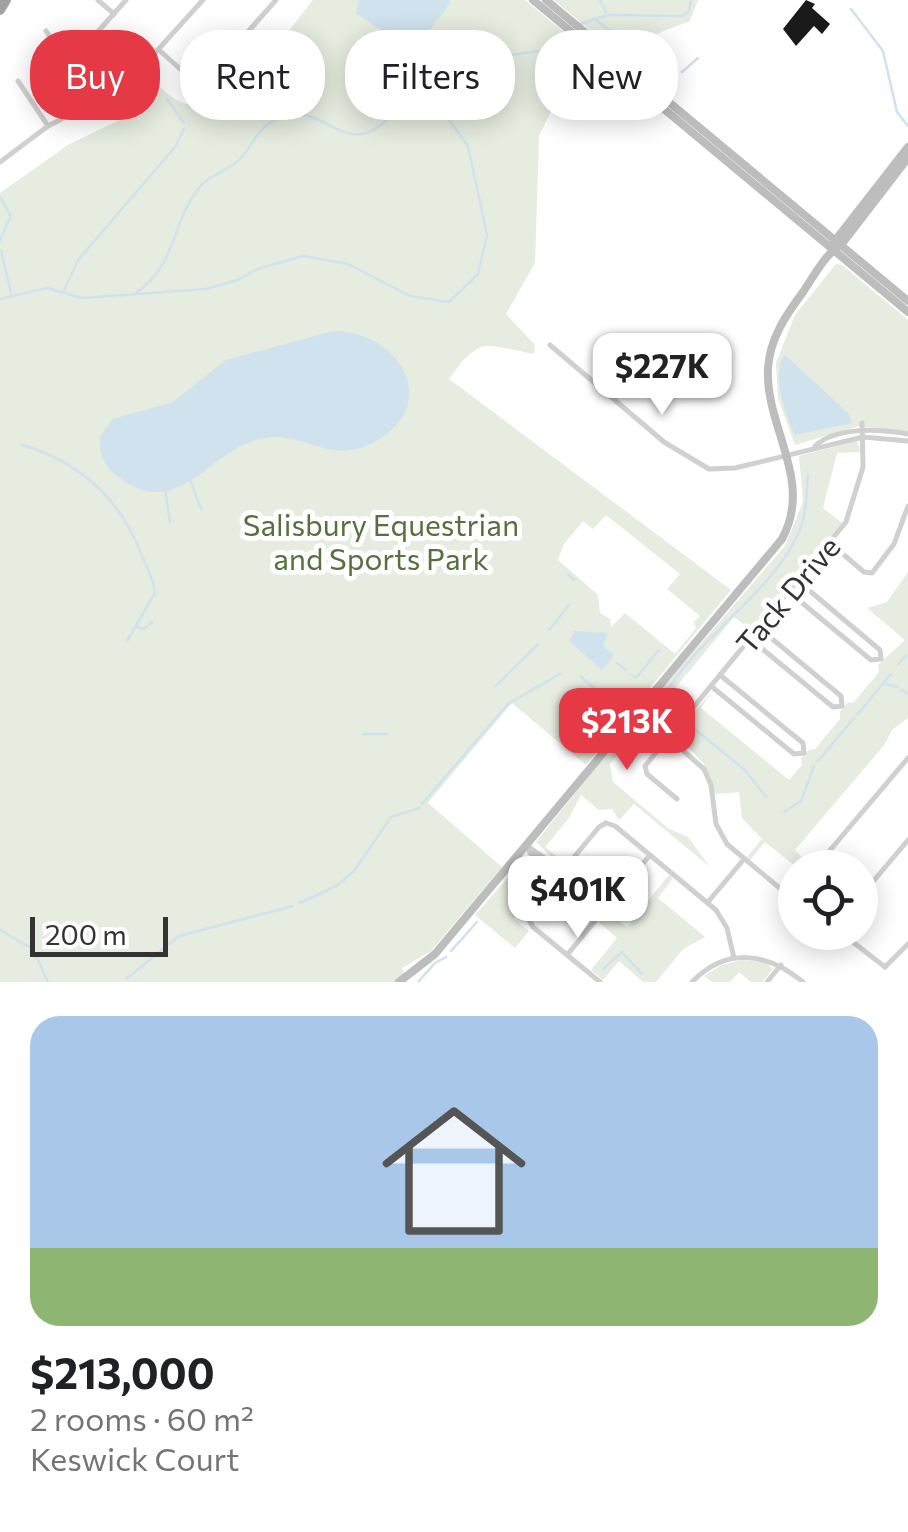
<!DOCTYPE html>
<html lang="en">
<head>
<meta charset="utf-8">
<style>
	body { margin:0; font-family:Commissioner,sans-serif; background:#f6f6f6; color:#202124; height:100vh; display:flex; flex-direction:column; font-size:38px; white-space:nowrap }
	* { box-sizing:border-box; margin:0 }
	p { font-size:32px; color:#757577 }
	.icon { flex:none; width:55px; height:55px; fill:none; stroke:currentColor; stroke-width:2; stroke-linecap:round; stroke-linejoin:round }
	.map { position:relative; height:982px; overflow:hidden }
	.sheet { display:flex; flex-direction:column; background:#fff; flex:1 }
	.sheet>* { flex:none }
	.hud { position:absolute; left:30px; top:30px; width:850px; height:90px; display:flex; gap:20px }
	.tools { position:absolute; left:778px; top:850px; display:grid; gap:20px }
	.tools a { display:grid; place-items:center; width:100px; height:100px; border-radius:50%; background:#fff; box-shadow:0 5px 25px #0003; font-size:50px }
	.scale { position:absolute; left:30px; bottom:25px; width:138px; box-sizing:border-box; padding-left:10px; border:5px solid #333; border-top:0; font-size:28px; line-height:35px; white-space:nowrap; color:#333; -webkit-text-stroke:8px #fff; paint-order:stroke }
	.price { position:absolute; translate:-50% -85px; padding:0 22px; border-radius:20px; background:#fff; color:#222; font-size:32px; line-height:65px; filter:drop-shadow(0 2px 5px #0008) }
	.price::after { content:''; position:absolute; left:50%; top:60px; width:30px; height:22px; margin-left:-15px; background:inherit; clip-path:polygon(0 0,100% 0,50% 100%) }
	.price.active { background:#e63946; color:#fff }
	ul { padding:0; list-style:none }
	li { display:grid; align-content:center; gap:20px; height:530px; padding:0 30px }
	li span { display:grid; place-items:center; height:310px; border-radius:30px; color:#555 }
	li>.icon { margin-inline-start:auto }
	span .icon { width:180px; height:180px; fill:#fffc; stroke-width:1 }
	li b { font-size:42px }
	.chip { padding:0 35px; border-radius:40px; background:#fff; box-shadow:0 5px 25px #0003; font-size:35px; line-height:90px }
	.chip.active { background:#e63946; color:#fff }
	.map>svg:first-child { display:block }
	.green { fill:#e6ecdf; fill-rule:evenodd }
	.water { fill:#cfe2ee }
	.lines { fill:none; stroke-linecap:round; stroke-linejoin:round }
	.stream { stroke:#cfe2ee; stroke-width:2.5 }
	.building { fill:#1a1a1a }
	.minor { stroke:#d0d0d0; stroke-width:5 }
	.secondary { stroke:#bdbdbd; stroke-width:8 }
	.trunk { stroke:#a2a2a2; stroke-width:10 }
	.labels { text-anchor:middle; dominant-baseline:central; stroke-width:10; stroke-linejoin:round; paint-order:stroke }
	.park-label { font-size:30px; fill:#56703f; stroke:#fff }
	.street-label { font-size:30px; fill:#333; stroke:#fff }
</style>
</head>
<body>
<div class="map">
<svg width="908" height="982" viewBox="0 0 908 982">
	<rect width="100%" height="100%" fill="#fff"/>
	<g class="green">
		<path d="M313 0H525L602 64 567 78 539 136 535 263 506 314 535 345 534 354C484 345 481 334 449 379L731 590 586 765 512 703 436 793 428 803 502 867 431 951 402 968 407 982H0V193L68 145 140 110 159 92 142 76 145 73C155 81 165 93 175 99 227 129 284 34 313 0ZM606 515 680 574 667 589 700 616 694 622 696 628 675 654 625 613 611 627 610 619 600 613 598 595 558 560 564 544 583 521 593 529Z"/>
		<path d="M554 0H698L690 21 614 50Z"/>
		<path d="M836 264 842 265 908 320V432L859 426 795 445 778 398 776 363 795 315Z"/>
		<path d="M857 441 861 452 837 453 823 508 842 523 753 631 734 617 671 693 688 709 671 730H665L645 714V708L785 546 803 502 799 456Z"/>
		<path d="M908 572V718L892 730 885 744 795 850 811 867H796L765 842 750 860 747 857 762 839 742 818 739 792 715 794 704 764 676 734 712 691 701 708 789 780 802 765 801 758 809 750 815 749 840 719V712L847 703 854 702 879 672 878 665 905 640 867 608 887 602Z"/>
		<path d="M643 720 663 740 658 745 639 730 610 764 613 782 669 829 688 837 709 866 634 804 619 820 612 809 599 810 581 795 569 818 545 847 562 861 559 864 536 842 597 766Z"/>
		<path d="M526 857 532 858 551 874 549 877 532 864 508 893 525 907 516 912 514 919 529 931 515 948 475 915Z"/>
		<path d="M669 875 673 878 658 898 705 937 683 949 656 982H643L619 961 603 980 591 970 617 938 599 922 608 912 627 927Z"/>
		<path d="M742 960 765 962 773 969 762 982H751L739 972 730 982H712L704 976 722 965Z"/>
	</g>
	<g class="water">
		<path d="M359 0H449L450 3 420 43 408 48 356 13Z"/>
		<path d="M333 331C398 331 442 401 378 440 332 468 306 431 264 438 209 447 180 525 117 476 104 466 99 455 100 437L113 419 173 402 226 360Z"/>
		<path d="M785 355 849 414 852 423 795 435C786 418 770 370 785 355Z"/>
		<path d="M574 631 607 633 603 646 614 655 602 670 569 641Z"/>
	</g>
	<g class="lines">
		<g class="stream">
			<path d="M600 0 606 12"/>
			<path d="M851 9 883 51 897 112 908 126"/>
			<path d="M593 18 620 38 656 44 672 71"/>
			<path d="M580 24 608 15 683 16 689 11 691 0"/>
			<path d="M413 56 415 75 437 100"/>
			<path d="M682 72 698 58"/>
			<path d="M167 99 184 123"/>
			<path d="M0 240 11 216 0 197"/>
			<path d="M1 250 11 293"/>
			<path d="M78 260 175 147 184 129"/>
			<path d="M63 293 77 262"/>
			<path d="M136 293C177 264 170 227 198 189 209 174 228 172 241 158 252 147 256 131 270 123 329 87 342 181 404 101"/>
			<path d="M0 299 47 288 82 298 206 289 238 280 257 269 303 256 348 264 410 296 449 302 478 274 487 235 468 146 444 113 440 98 447 89 503 56 561 48 570 32"/>
			<path d="M22 445C81 462 121 500 142 556 147 568 154 580 155 593L127 641"/>
			<path d="M191 482 201 509"/>
			<path d="M165 490 170 522"/>
			<path d="M568 574 574 580"/>
			<path d="M137 627 144 629 152 622"/>
			<path d="M549 630 569 605"/>
			<path d="M617 663 626 670"/>
			<path d="M898 665 906 655"/>
			<path d="M632 675 636 678 659 650"/>
			<path d="M580 676 603 696"/>
			<path d="M885 684 898 687"/>
			<path d="M496 686 538 644"/>
			<path d="M902 690 908 694"/>
			<path d="M663 698C696 638 768 597 797 536 807 516 806 497 808 475"/>
			<path d="M609 702 617 706"/>
			<path d="M858 714 891 674"/>
			<path d="M691 726 745 770 766 797"/>
			<path d="M363 734H387"/>
			<path d="M818 761 854 718"/>
			<path d="M422 804 508 704 560 674"/>
			<path d="M784 812 801 801 814 766"/>
			<path d="M300 903 338 885 354 871 391 817 420 808"/>
			<path d="M0 930 33 949 48 982"/>
			<path d="M451 951 477 922"/>
			<path d="M603 969 622 952 642 974"/>
			<path d="M126 979 179 936 293 906"/>
			<path d="M418 982 435 963 446 957"/>
		</g>
	</g>
	<path class="building" d="M806 0 815 4 812 8 830 24 822 34 814 26 796 46 783 29Z"/>
	<g class="lines">
		<g class="minor">
			<path d="M98 0 114 14"/>
			<path d="M46 31 64 55 89 105"/>
			<path d="M159 50 189 77 207 78 276 0"/>
			<path d="M64 55 93 37 126 0"/>
			<path d="M18 81 48 126"/>
			<path d="M0 162 48 126 124 87 203 0"/>
			<path d="M550 345 664 442 709 469 735 468 863 437 908 441"/>
			<path d="M815 446C837 426 880 429 908 434"/>
			<path d="M830 543 864 572 872 573 894 544 908 506"/>
			<path d="M789 592 871 660 881 659 880 650 798 581"/>
			<path d="M750 639 833 707 842 706 841 696 759 628"/>
			<path d="M711 686 794 754 804 753 803 743 720 675"/>
			<path d="M639 712 704 769 711 785 716 824 727 844 795 901"/>
			<path d="M677 799 647 774 645 766 846 522 863 467 862 423"/>
			<path d="M606 823 615 826 716 910 727 928 734 958"/>
			<path d="M526 845 530 853 560 873"/>
			<path d="M526 845 559 868 560 873"/>
			<path d="M815 868 908 758"/>
			<path d="M860 897 908 840"/>
			<path d="M708 902 744 859"/>
			<path d="M528 918 531 909 599 827 606 823"/>
			<path d="M528 918 533 927 600 982"/>
			<path d="M840 932 885 967"/>
			<path d="M567 955 650 855"/>
			<path d="M885 967 908 944"/>
			<path d="M692 982C727 946 768 953 803 982"/>
			<path d="M767 982 781 965"/>
		</g>
		<g class="secondary">
			<path d="M533 0 908 312"/>
			<path d="M546 0 908 301"/>
			<path d="M834 242 908 147"/>
			<path d="M399 982 435 954 782 539C814 480 765 428 768 368 770 338 786 315 803 292 814 276 825 254 841 245L908 158"/>
		</g>
		<path class="trunk" d="M0 10 6 0"/>
	</g>
	<g class="labels">
		<g class="park-label">
			<text x="381" y="523">Salisbury Equestrian<tspan x="381" dy="34">and Sports Park</tspan></text>
		</g>
		<g class="street-label">
			<text transform="translate(787 594) rotate(-50)">Tack Drive</text>
		</g>
	</g>
</svg>
<div class="tools">
<a><svg class="icon" aria-label="locate" viewBox="0 0 24 24"><circle cx="12" cy="12" r="6"/><path d="M12 2v4M12 18v4M2 12h4M18 12h4"/></svg></a>
</div>
<div class="scale">200 m</div>
<b class="price" style="left:662px;top:418px">$227K</b>
<b class="price active" style="left:627px;top:773px">$213K</b>
<b class="price" style="left:578px;top:941px">$401K</b>
<div class="hud">
<a class="chip active">Buy</a>
<a class="chip">Rent</a>
<a class="chip">Filters</a>
<a class="chip">New</a>
</div>
</div>
<section class="sheet">
<ul>
<li><span style="background:linear-gradient(#a9c7e8 75%,#8fb573 0)"><svg class="icon" aria-label="home" viewBox="0 0 24 24"><path d="M3 11l9-7 9 7M6 9v11h12V9"/></svg></span><div><b>$213,000</b><p>2 rooms · 60 m²</p><p>Keswick Court</p></div></li>
</ul>
</section>
</body>
</html>
